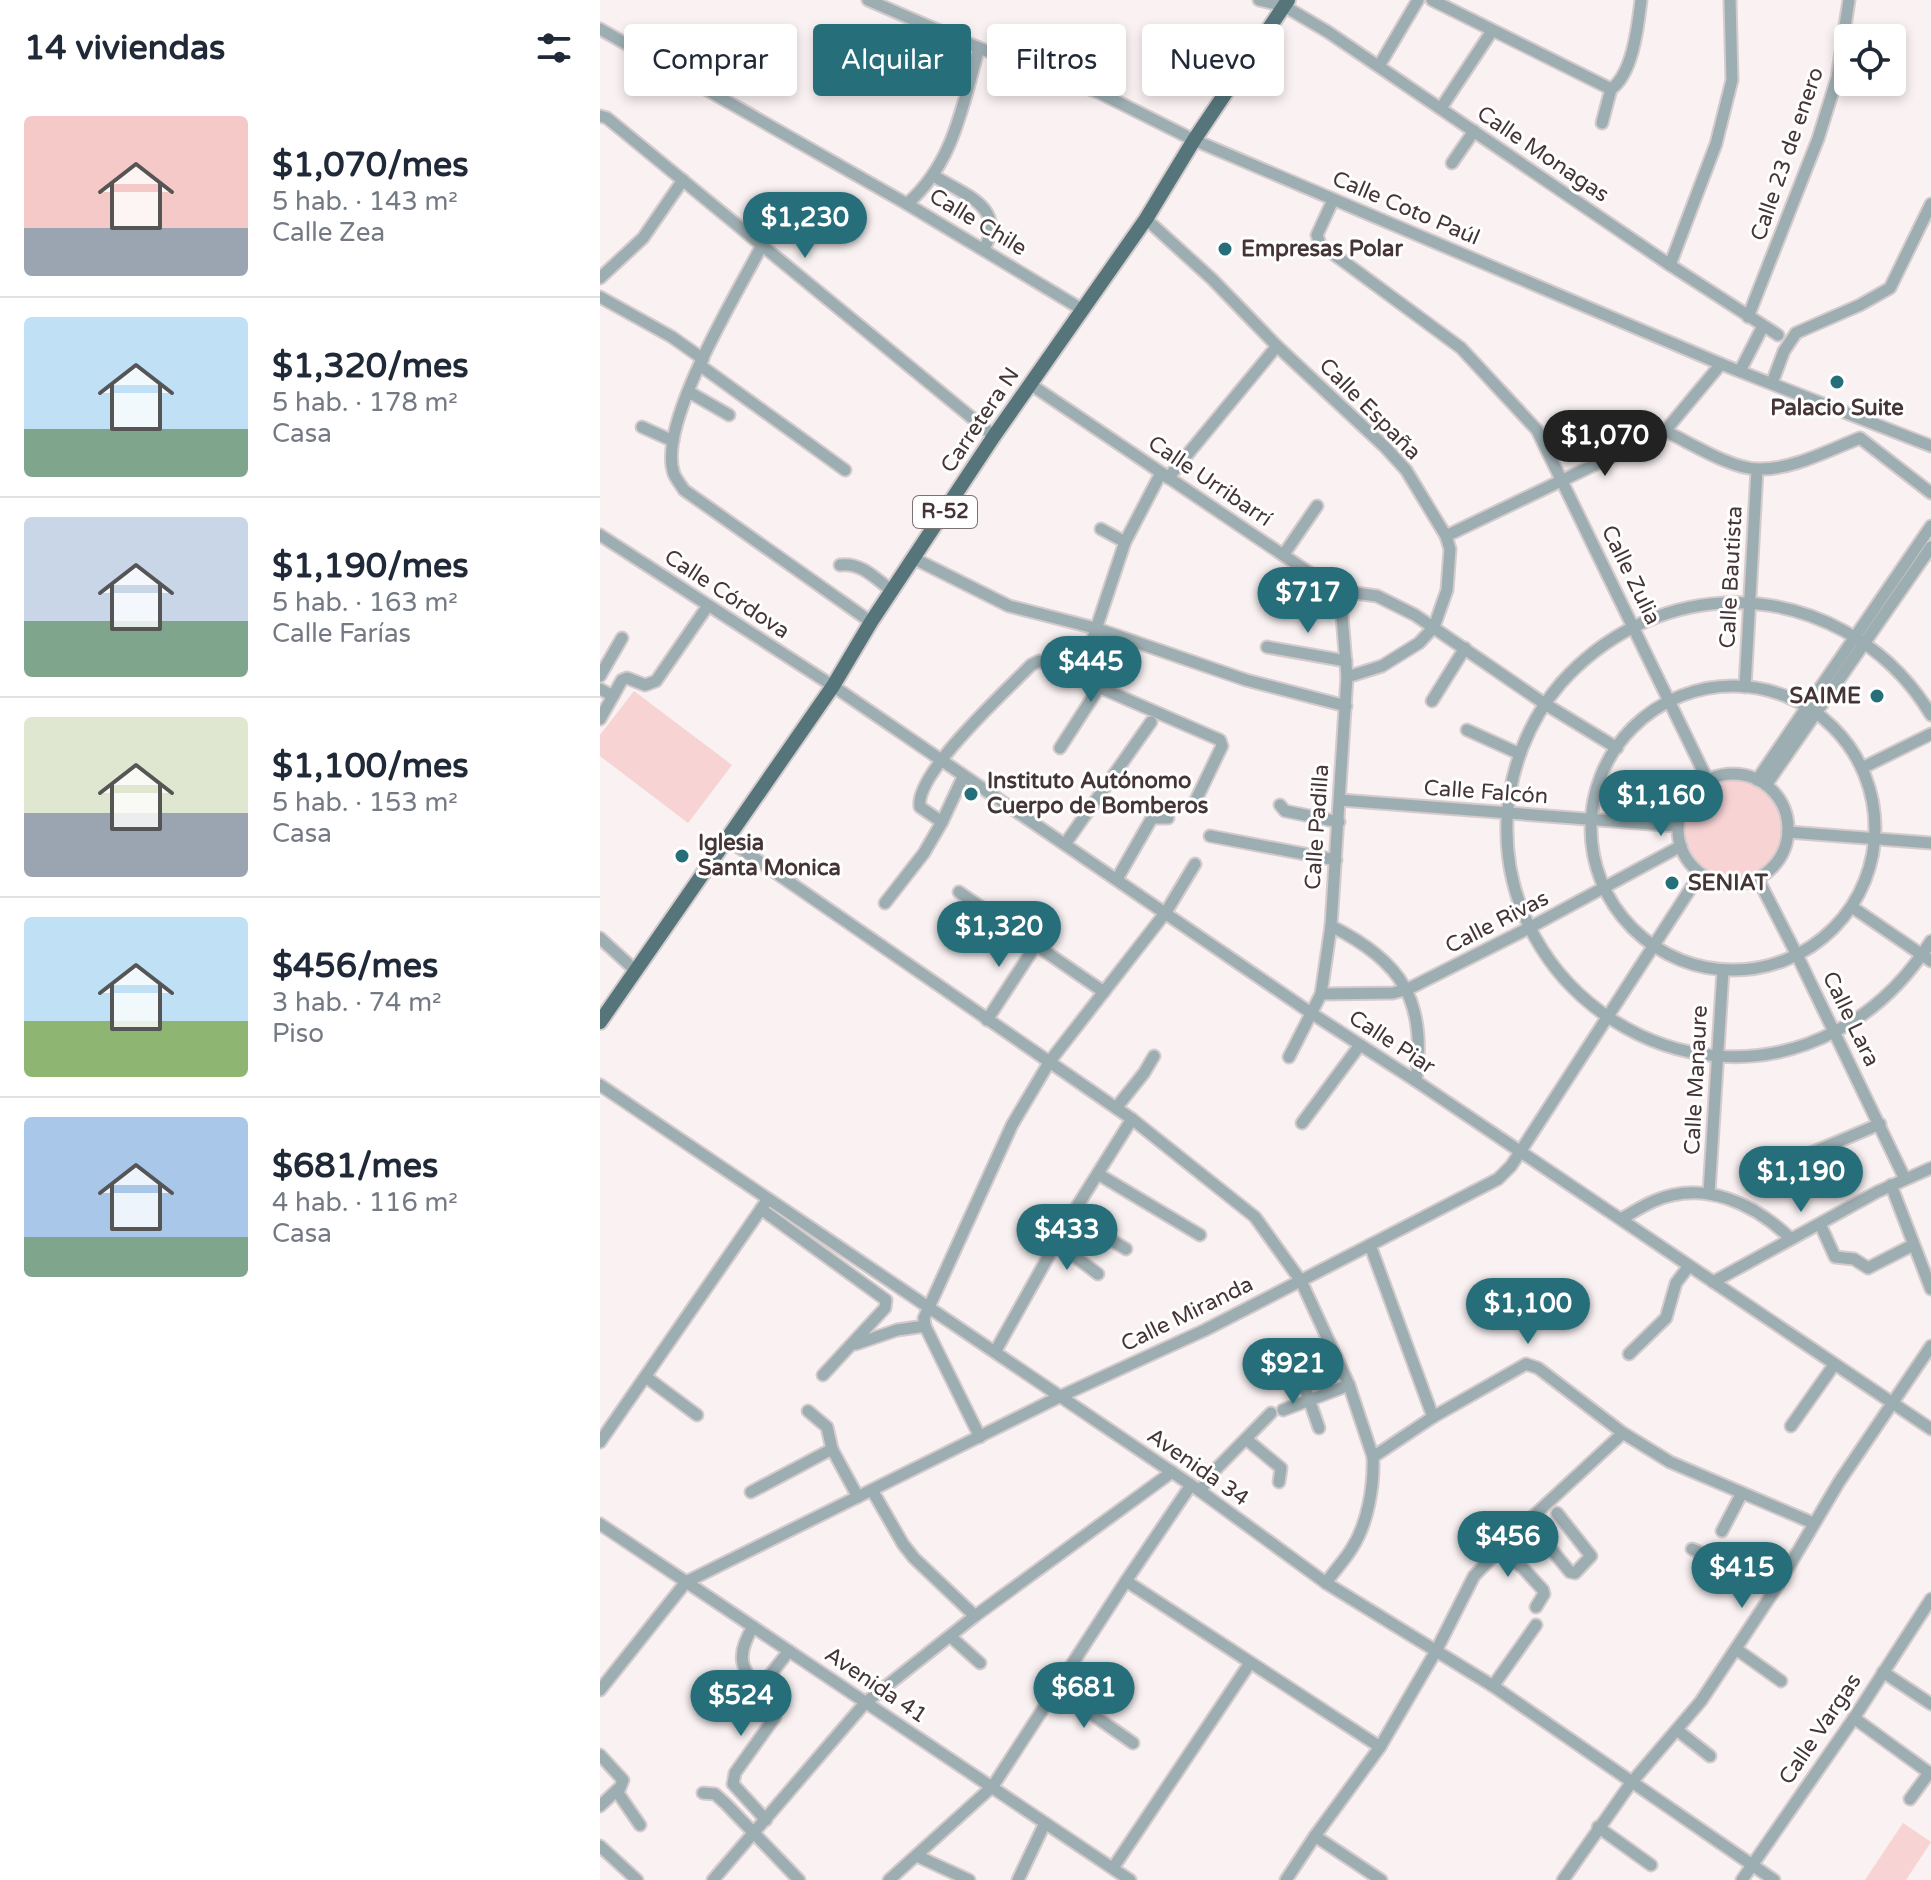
<!DOCTYPE html>
<html lang="es">
<head>
<meta charset="utf-8">
<style>
	body { margin:0; font-family:"Varela Round",sans-serif; background:#f2f2f3; color:#1f2937; height:100vh; display:flex; flex-direction:column; font-size:30px; white-space:nowrap }
	* { box-sizing:border-box; margin:0 }
	p { font-size:26px; color:#747a83 }
	.icon { flex:none; width:44px; height:44px; fill:none; stroke:currentColor; stroke-width:2; stroke-linecap:round; stroke-linejoin:round }
	.map { position:relative; flex:1; overflow:hidden }
	.panel { display:flex; flex-direction:column; background:#fff; width:600px }
	.panel>* { flex:none }
	.banner { position:absolute; left:24px; top:24px; width:760px; height:72px; display:flex; gap:16px }
	.buttons { position:absolute; left:1234px; top:24px; display:grid; gap:16px }
	.buttons a { display:grid; place-items:center; width:72px; height:72px; border-radius:8px; background:#fff; box-shadow:0 4px 12px #0003; font-size:40px }
	.price { position:absolute; translate:-50% -68px; padding:0 18px; border-radius:28px; background:#276e7b; color:#fff; font-size:26px; line-height:52px; filter:drop-shadow(0 2px 4px #0008) }
	.price::after { content:''; position:absolute; left:50%; top:48px; width:24px; height:18px; margin-left:-12px; background:inherit; clip-path:polygon(0 0,100% 0,50% 100%) }
	.price.on { background:#222; color:#fff }
	ul { padding:0; list-style:none }
	li { display:flex; align-items:center; gap:24px; height:200px; padding:0 24px }
	li+li { border-top:2px solid #e0e1e3 }
	li span { display:grid; place-items:center; flex:none; width:224px; height:160px; border-radius:8px; color:#555 }
	li>.icon { margin-inline-start:auto }
	span .icon { width:96px; height:96px; fill:#fffc; stroke-width:1 }
	li b { font-size:34px }
	h2 { display:flex; justify-content:space-between; align-items:center; height:96px; padding:0 24px; font-size:34px }
	.chip { padding:0 28px; border-radius:8px; background:#fff; box-shadow:0 4px 12px #0003; font-size:28px; line-height:72px }
	.chip.on { background:#276e7b; color:#fff }
	main { display:flex; flex:1; min-height:0 }
	.map>svg:first-child { display:block }
	.green { fill:#f7d3d4 }
	.lines { fill:none; stroke-linecap:round; stroke-linejoin:round }
	.minor-casing { stroke:#d5cbcc; stroke-width:15 }
	.major-casing { stroke:#d5cbcc; stroke-width:18 }
	.minor { stroke:#9daeb2; stroke-width:11 }
	.major { stroke:#55757b; stroke-width:14 }
	.poi-dot { fill:#276e7b; stroke:#fff; stroke-width:3 }
	.labels { text-anchor:middle; dominant-baseline:central; stroke-width:6; stroke-linejoin:round; paint-order:stroke }
	.shield { fill:#fff; stroke:#7d7272; stroke-width:2 }
	.shield-label { font-size:20px; font-weight:bold; fill:#453536 }
	.street-label { font-size:22px; fill:#453536; stroke:#fff }
	.poi-label { font-size:22px; font-weight:bold; fill:#453536; stroke:#fff; text-anchor:start }
</style>
</head>
<body>
<main>
<section class="panel">
<h2>14 viviendas<svg class="icon" aria-label="filters" viewBox="0 0 24 24"><path d="M4 7h16M4 17h16"/><circle cx="9" cy="7" r="2"/><circle cx="15" cy="17" r="2"/></svg></h2>
<ul>
<li><span style="background:linear-gradient(#f6c9c9 70%,#9aa5b1 0)"><svg class="icon" aria-label="home" viewBox="0 0 24 24"><path d="M3 11l9-7 9 7M6 9v11h12V9"/></svg></span><div><b>$1,070/mes</b><p>5 hab. · 143 m²</p><p>Calle Zea</p></div></li>
<li><span style="background:linear-gradient(#bfe0f5 70%,#7fa58c 0)"><svg class="icon" aria-label="home" viewBox="0 0 24 24"><path d="M3 11l9-7 9 7M6 9v11h12V9"/></svg></span><div><b>$1,320/mes</b><p>5 hab. · 178 m²</p><p>Casa</p></div></li>
<li><span style="background:linear-gradient(#c9d6e8 65%,#7fa58c 0)"><svg class="icon" aria-label="home" viewBox="0 0 24 24"><path d="M3 11l9-7 9 7M6 9v11h12V9"/></svg></span><div><b>$1,190/mes</b><p>5 hab. · 163 m²</p><p>Calle Farías</p></div></li>
<li><span style="background:linear-gradient(#dfe7d0 60%,#9aa5b1 0)"><svg class="icon" aria-label="home" viewBox="0 0 24 24"><path d="M3 11l9-7 9 7M6 9v11h12V9"/></svg></span><div><b>$1,100/mes</b><p>5 hab. · 153 m²</p><p>Casa</p></div></li>
<li><span style="background:linear-gradient(#bfe0f5 65%,#8fb573 0)"><svg class="icon" aria-label="home" viewBox="0 0 24 24"><path d="M3 11l9-7 9 7M6 9v11h12V9"/></svg></span><div><b>$456/mes</b><p>3 hab. · 74 m²</p><p>Piso</p></div></li>
<li><span style="background:linear-gradient(#a9c7e8 75%,#7fa58c 0)"><svg class="icon" aria-label="home" viewBox="0 0 24 24"><path d="M3 11l9-7 9 7M6 9v11h12V9"/></svg></span><div><b>$681/mes</b><p>4 hab. · 116 m²</p><p>Casa</p></div></li>
</ul>
</section>
<div class="map">
<svg width="1331" height="1880" viewBox="0 0 1331 1880">
	<rect width="100%" height="100%" fill="#f9f1f2"/>
	<g class="green">
		<path d="M34 691 132 765 88 823 0 756V735Z"/>
		<circle cx="1133" cy="829" r="55"/>
		<path d="M1303 1823 1331 1842 1306 1880H1265Z"/>
	</g>
	<g class="lines">
		<g class="minor-casing">
			<g id="minor">
				<path d="M268 0 379 48 500 93 594 140 1121 364 1331 446"/>
				<path d="M659 0 684 6 728 32 1070 265 1178 335"/>
				<path d="M832 0 1011 89C1033 74 1038 25 1041 0"/>
				<path d="M0 29 307 204 483 310"/>
				<path d="M779 66 818 0"/>
				<path d="M841 108 892 31"/>
				<path d="M0 116 7 118 394 436"/>
				<path d="M1002 123 1011 89"/>
				<path d="M852 163 874 131"/>
				<path d="M334 176C365 195 407 207 384 249"/>
				<path d="M733 200 717 235 720 244 861 348 937 430 1108 781"/>
				<path d="M307 204C354 163 362 106 379 48"/>
				<path d="M546 219 612 279 677 346 785 447 806 470 846 536 850 549 847 590 834 627 819 643 782 666 747 677"/>
				<path d="M161 247C137 294 56 425 74 474 76 479 81 485 84 490L271 622"/>
				<path d="M1070 265 1116 144 1132 80 1130 0"/>
				<path d="M0 278 43 238 83 180"/>
				<path d="M0 297 72 337 103 359"/>
				<path d="M1148 317 1218 139 1237 78 1249 0"/>
				<path d="M101 366 245 470"/>
				<path d="M1140 371 1163 326"/>
				<path d="M1172 383 1184 351 1196 333 1260 305 1290 288 1331 204"/>
				<path d="M430 384 726 584 740 591 777 596 815 615 945 704 1017 748"/>
				<path d="M89 392 129 415"/>
				<path d="M42 427 73 441"/>
				<path d="M1065 431C1089 442 1131 469 1158 469 1192 470 1229 450 1260 438L1331 493"/>
				<path d="M568 478 677 346"/>
				<path d="M501 529 525 542"/>
				<path d="M0 535 233 686 711 1013 816 1081 1331 1429"/>
				<path d="M846 536 1065 431 1121 364"/>
				<path d="M684 554 717 506"/>
				<path d="M315 559 409 606 495 628 646 680 746 706"/>
				<path d="M240 565C261 562 275 578 292 591"/>
				<path d="M667 647 746 661"/>
				<path d="M0 676 22 638"/>
				<path d="M479 680 525 542 561 473"/>
				<circle cx="1133" cy="828" r="142"/>
				<path d="M1145 687 1157 470"/>
				<path d="M0 689 13 696"/>
				<path d="M832 701 865 648"/>
				<path d="M1331 715C1288 643 1209 599 1124 603 1061 606 1003 636 961 683 928 721 909 771 907 821 901 990 1084 1112 1236 1031 1276 1010 1307 979 1331 941"/>
				<path d="M0 719 22 680 27 678 45 685 56 681 107 607"/>
				<path d="M867 730 920 754"/>
				<path d="M460 748 498 689"/>
				<path d="M1262 768 1331 734"/>
				<circle cx="1133" cy="829" r="55"/>
				<path d="M363 777 342 822 320 807C314 774 407 690 431 665L439 661 620 740 622 746 596 800"/>
				<path d="M1157 780 1331 526"/>
				<path d="M1166 785 1331 547"/>
				<path d="M740 800 1078 826"/>
				<path d="M680 805 685 811 739 822"/>
				<path d="M1188 832 1331 843"/>
				<path d="M610 836 736 860"/>
				<path d="M127 839 532 1119 655 1217 701 1281 749 1385 773 1457"/>
				<path d="M465 844 551 722"/>
				<path d="M517 879 552 818H568"/>
				<path d="M1158 879 1197 955 1305 1179"/>
				<path d="M359 892 504 992"/>
				<path d="M285 903 324 853 342 822"/>
				<path d="M1252 907 1331 961"/>
				<path d="M731 926C802 961 827 1001 816 1081"/>
				<path d="M0 938 36 971"/>
				<path d="M721 994 793 993 808 989 929 928 1081 846"/>
				<path d="M387 1020 436 945"/>
				<path d="M689 1057 721 994 731 926 747 677 740 591"/>
				<path d="M0 1085 600 1491 726 1583 893 1686 1174 1880"/>
				<path d="M516 1108 544 1073 554 1056"/>
				<path d="M702 1123 760 1045"/>
				<path d="M1204 1156 1280 1124"/>
				<path d="M498 1174 600 1235"/>
				<path d="M1291 1185 1331 1289"/>
				<path d="M1109 1193 1123 970"/>
				<path d="M161 1209 286 1300 285 1308 223 1375"/>
				<path d="M471 1216 526 1249"/>
				<path d="M1021 1219C1032 1213 1042 1206 1054 1201 1104 1179 1155 1204 1191 1239"/>
				<path d="M1220 1224 1235 1257 1254 1259 1268 1268 1313 1245"/>
				<path d="M457 1243 498 1274"/>
				<path d="M770 1245 833 1417"/>
				<path d="M1113 1282 1277 1192 1331 1168"/>
				<path d="M256 1344 297 1330 325 1326"/>
				<path d="M395 1352 471 1216 532 1119"/>
				<path d="M1029 1354 1066 1318 1076 1283 1089 1266"/>
				<path d="M700 1373 719 1428"/>
				<path d="M46 1377 97 1415"/>
				<path d="M683 1410 749 1385"/>
				<path d="M208 1411 227 1427 232 1449 258 1497"/>
				<path d="M1191 1426 1234 1365"/>
				<path d="M380 1437 325 1326 324 1318 412 1125 450 1061 566 912 595 864"/>
				<path d="M646 1439 681 1468 679 1482"/>
				<path d="M0 1442 168 1199"/>
				<path d="M272 1490 303 1544 314 1558 375 1616"/>
				<path d="M600 1491 617 1468 671 1413"/>
				<path d="M151 1492 232 1449"/>
				<path d="M928 1521 970 1572 975 1573 991 1556 957 1513"/>
				<path d="M0 1524 530 1880"/>
				<path d="M1122 1531 1142 1493"/>
				<path d="M898 1549 923 1568 943 1590 944 1594 936 1607"/>
				<path d="M1092 1549 1178 1585"/>
				<path d="M526 1581 591 1485"/>
				<path d="M726 1583C734 1571 745 1560 752 1548 768 1523 774 1486 773 1457L833 1417 926 1364 938 1368 1023 1433 1070 1462 1213 1523"/>
				<path d="M153 1627C124 1674 161 1677 175 1717L135 1773 133 1784 166 1820"/>
				<path d="M351 1637 380 1663"/>
				<path d="M1136 1649 1181 1681"/>
				<path d="M1283 1672 1331 1704"/>
				<path d="M159 1685 166 1680 189 1651"/>
				<path d="M893 1686 936 1625"/>
				<path d="M456 1689 533 1743"/>
				<path d="M0 1690 86 1582 461 1396 605 1330 898 1179 911 1166 1100 874"/>
				<path d="M1254 1718 1331 1774"/>
				<path d="M1077 1730 1110 1756"/>
				<path d="M0 1755 23 1780 18 1793 40 1825"/>
				<path d="M103 1793 115 1794 126 1804 199 1880"/>
				<path d="M1310 1799 1329 1773"/>
				<path d="M0 1806 18 1789"/>
				<path d="M998 1827 1051 1865"/>
				<path d="M715 1836 780 1747 836 1651 874 1576 928 1521 1023 1433"/>
				<path d="M0 1846 37 1880"/>
				<path d="M317 1856 369 1880"/>
				<path d="M513 1868 650 1663"/>
				<path d="M113 1880 265 1703 375 1616 572 1472"/>
				<path d="M289 1880 393 1786 526 1581 780 1747"/>
				<path d="M418 1880 445 1823"/>
				<path d="M686 1880 715 1836 781 1880"/>
				<path d="M963 1880 1031 1783 1101 1701 1178 1585 1239 1482 1331 1346"/>
				<path d="M1142 1880 1254 1718 1331 1599"/>
			</g>
		</g>
		<g class="major-casing">
			<path id="major" d="M0 1022 233 686 271 622 394 436 546 219 594 140 688 0"/>
		</g>
		<use href="#minor" class="minor"/>
		<use href="#major" class="major"/>
	</g>
	<g class="poi-dot">
		<circle cx="625" cy="249" r="8"/>
		<circle cx="1237" cy="382" r="8"/>
		<circle cx="1277" cy="696" r="8"/>
		<circle cx="371" cy="794" r="8"/>
		<circle cx="82" cy="856" r="8"/>
		<circle cx="1072" cy="883" r="8"/>
	</g>
	<g class="labels">
		<rect class="shield" x="313" y="496" width="64" height="32" rx="6"/>
		<g class="shield-label">
			<text x="345" y="512">R-52</text>
		</g>
		<g class="street-label">
			<text transform="translate(943 154) rotate(34)">Calle Monagas</text>
			<text transform="translate(1187 154) rotate(-71)">Calle 23 de enero</text>
			<text transform="translate(806 208) rotate(23)">Calle Coto Paúl</text>
			<text transform="translate(378 222) rotate(31)">Calle Chile</text>
			<text transform="translate(770 409) rotate(45)">Calle España</text>
			<text transform="translate(380 420) rotate(-56)">Carretera N</text>
			<text transform="translate(610 481) rotate(34)">Calle Urribarrí</text>
			<text transform="translate(1031 575) rotate(64)">Calle Zulia</text>
			<text transform="translate(1131 577) rotate(-87)">Calle Bautista</text>
			<text transform="translate(127 594) rotate(33)">Calle Córdova</text>
			<text transform="translate(886 792) rotate(4)">Calle Falcón</text>
			<text transform="translate(717 827) rotate(-86)">Calle Padilla</text>
			<text transform="translate(897 922) rotate(-27)">Calle Rivas</text>
			<text transform="translate(1251 1019) rotate(64)">Calle Lara</text>
			<text transform="translate(792 1042) rotate(33)">Calle Piar</text>
			<text transform="translate(1096 1080) rotate(-87)">Calle Manaure</text>
			<text transform="translate(587 1314) rotate(-26)">Calle Miranda</text>
			<text transform="translate(598 1467) rotate(35)">Avenida 34</text>
			<text transform="translate(276 1685) rotate(34)">Avenida 41</text>
			<text transform="translate(1220 1729) rotate(-56)">Calle Vargas</text>
		</g>
		<g class="poi-label">
			<text x="641" y="249">Empresas Polar</text>
			<text x="1237" y="408" text-anchor="middle">Palacio Suite</text>
			<text x="1261" y="696" text-anchor="end">SAIME</text>
			<text x="387" y="781">Instituto Autónomo<tspan x="387" dy="25">Cuerpo de Bomberos</tspan></text>
			<text x="98" y="843">Iglesia<tspan x="98" dy="25">Santa Monica</tspan></text>
			<text x="1088" y="883">SENIAT</text>
		</g>
	</g>
</svg>
<div class="buttons">
<a><svg class="icon" aria-label="locate" viewBox="0 0 24 24"><circle cx="12" cy="12" r="6"/><path d="M12 2v4M12 18v4M2 12h4M18 12h4"/></svg></a>
</div>
<b class="price" style="left:205px;top:260px">$1,230</b>
<b class="price on" style="left:1005px;top:478px">$1,070</b>
<b class="price" style="left:708px;top:635px">$717</b>
<b class="price" style="left:491px;top:704px">$445</b>
<b class="price" style="left:1061px;top:838px">$1,160</b>
<b class="price" style="left:399px;top:969px">$1,320</b>
<b class="price" style="left:1201px;top:1214px">$1,190</b>
<b class="price" style="left:467px;top:1272px">$433</b>
<b class="price" style="left:928px;top:1346px">$1,100</b>
<b class="price" style="left:693px;top:1406px">$921</b>
<b class="price" style="left:908px;top:1579px">$456</b>
<b class="price" style="left:1142px;top:1610px">$415</b>
<b class="price" style="left:484px;top:1730px">$681</b>
<b class="price" style="left:141px;top:1738px">$524</b>
<div class="banner">
<a class="chip">Comprar</a>
<a class="chip on">Alquilar</a>
<a class="chip">Filtros</a>
<a class="chip">Nuevo</a>
</div>
</div>
</main>
</body>
</html>
